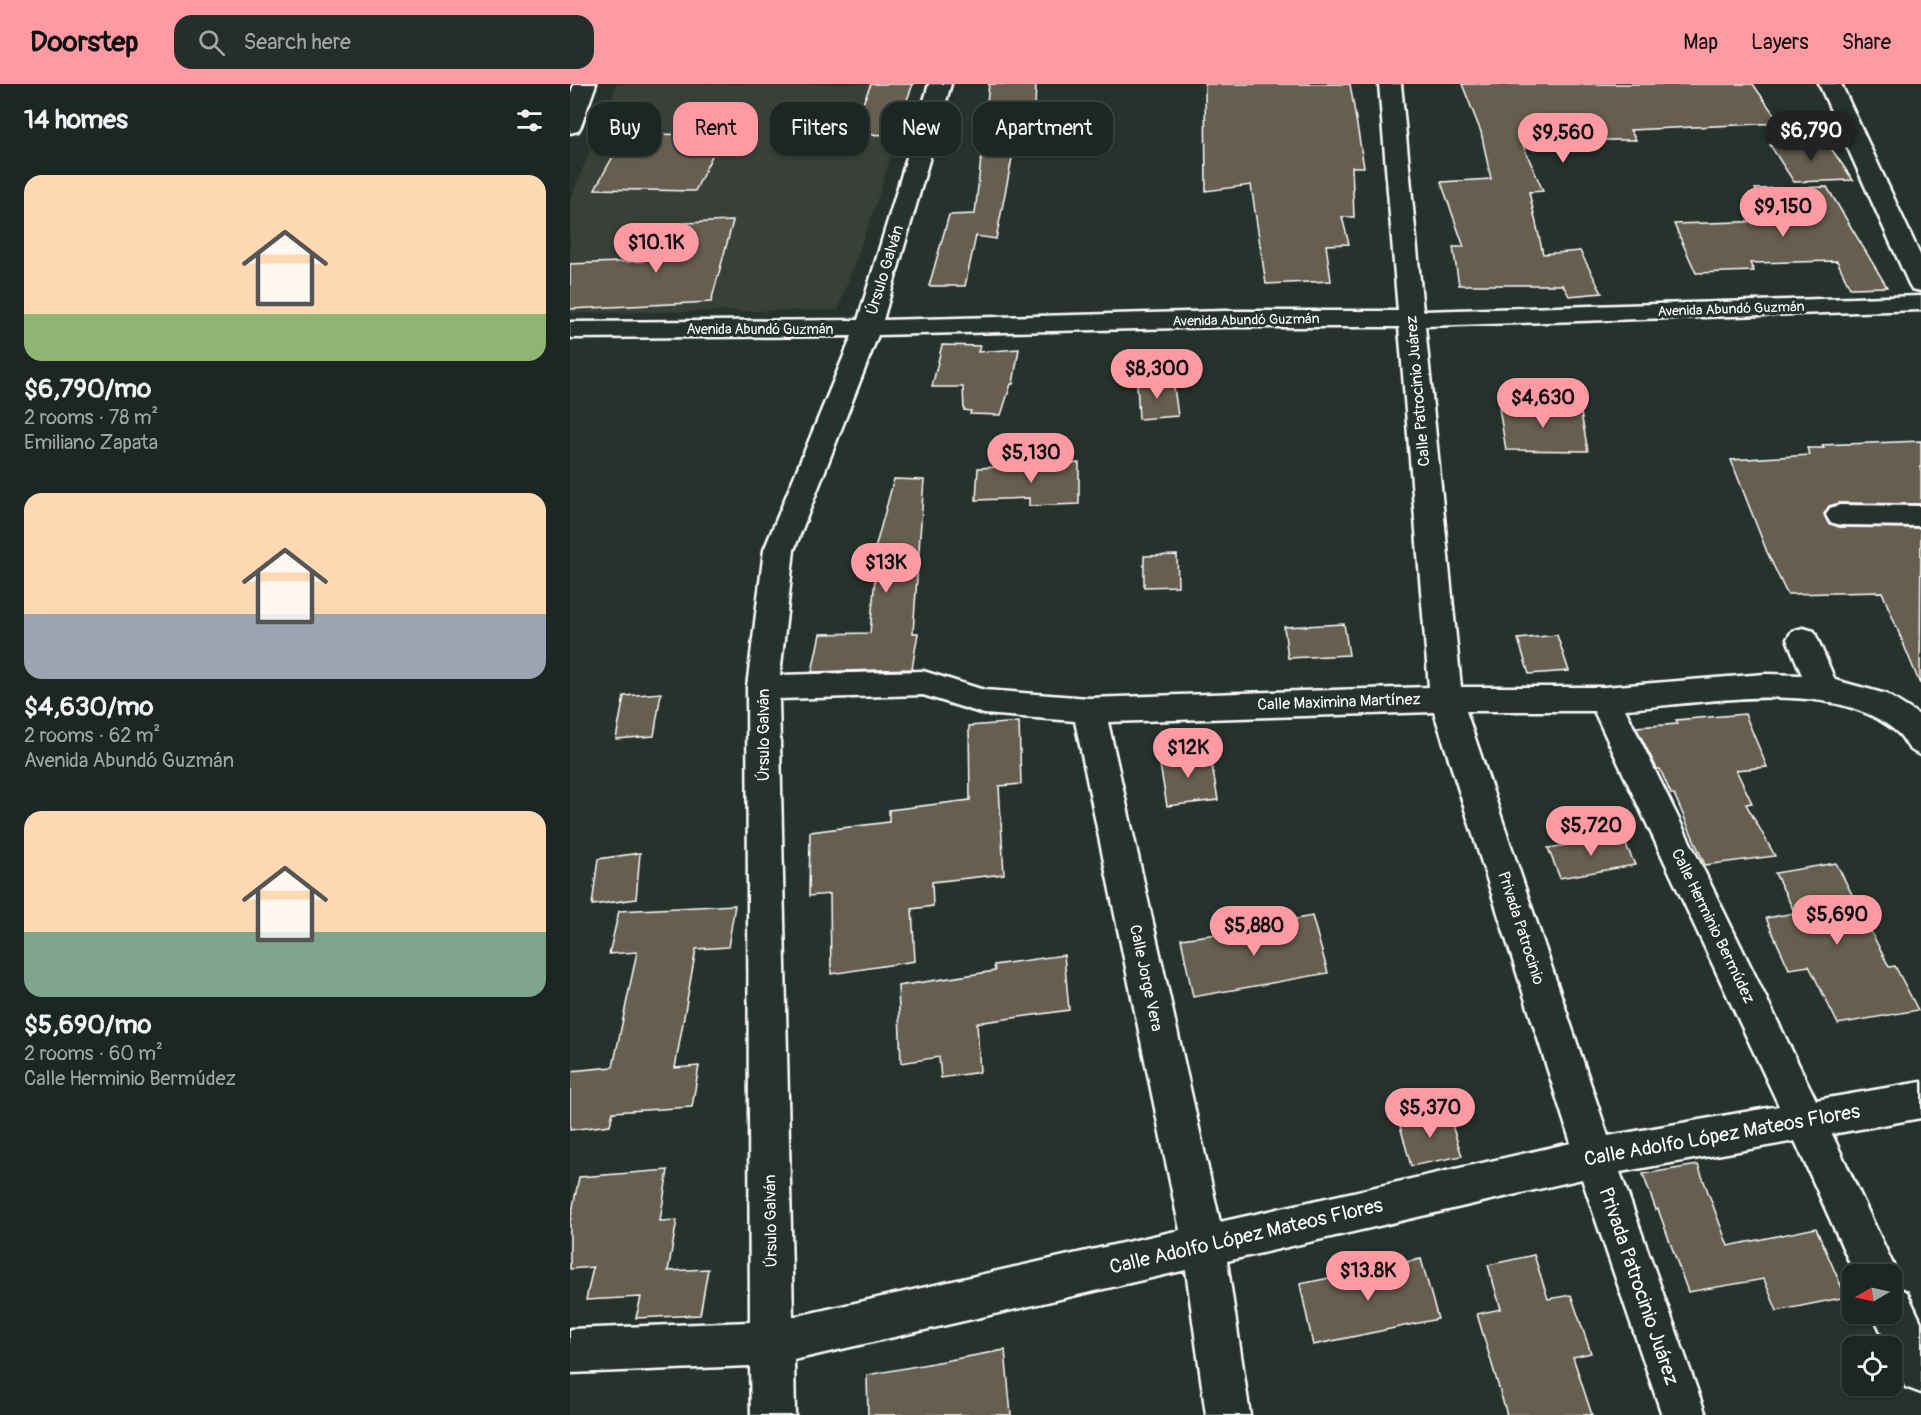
<!DOCTYPE html>
<html lang="en">
<head>
<meta charset="utf-8">
<style>
	body { margin:0; font-family:Pangolin,sans-serif; background:#252e2a; color:#f1f3f6; height:100vh; display:flex; flex-direction:column; font-size:22px; white-space:nowrap }
	* { box-sizing:border-box; margin:0 }
	p { font-size:20px; color:#a0a5a5 }
	.icon { flex:none; width:33px; height:33px; fill:none; stroke:currentColor; stroke-width:2; stroke-linecap:round; stroke-linejoin:round }
	.map { position:relative; flex:1; overflow:hidden }
	.panel { display:flex; flex-direction:column; background:#1c2622; width:570px }
	.panel>* { flex:none }
	.banner { position:absolute; left:18px; top:18px; width:570px; height:54px; display:flex; gap:12px }
	.needle { width:39px; rotate:261deg }
	.buttons { position:absolute; left:1272px; top:1180px; display:grid; gap:12px }
	.buttons a { display:grid; place-items:center; width:60px; height:60px; border-radius:12px; background:#1c2622; box-shadow:0 2px 4px #0004,0 0 0 2px #3a4340; font-size:30px }
	.price { position:absolute; translate:-50% -51px; padding:0 14px; border-radius:21px; background:#ff9aa2; color:#111; font-size:20px; line-height:39px; filter:drop-shadow(0 2px 3px #0008) }
	.price::after { content:''; position:absolute; left:50%; top:36px; width:18px; height:14px; margin-left:-9px; background:inherit; clip-path:polygon(0 0,100% 0,50% 100%) }
	.price.selected { background:#222; color:#fff }
	ul { padding:0; list-style:none }
	li { display:grid; align-content:center; gap:12px; height:318px; padding:0 24px }
	li span { display:grid; place-items:center; height:186px; border-radius:18px; color:#555 }
	li>.icon { margin-inline-start:auto }
	span .icon { width:108px; height:108px; fill:#fffc; stroke-width:1 }
	li b { font-size:26px }
	h2 { display:flex; justify-content:space-between; align-items:center; height:72px; padding:0 24px; font-size:26px }
	.tag { padding:0 21px; border-radius:18px; background:#1c2622; box-shadow:0 2px 4px #0004,0 0 0 2px #3a4340; font-size:21px; line-height:54px }
	.tag.selected { background:#ff9aa2; color:#111 }
	header { display:flex; align-items:center; gap:36px; box-sizing:border-box; height:84px; padding:0 30px; background:#ff9aa2; color:#111 }
	header strong { font-size:28px }
	nav { display:flex; gap:33px; margin-inline-start:auto; font-size:21px }
	.search { width:420px; height:54px; background:#252e2a; display:flex; align-items:center; gap:15px; box-sizing:border-box; padding:0 21px; border-radius:18px; color:#a0a5a5; font-size:22px }
	main { display:flex; flex:1; min-height:0 }
	.map>svg:first-child { display:block }
	.built { fill:#394037 }
	.building { fill:#665f4f; stroke:#fff; stroke-width:1.5 }
	.lines { fill:none; stroke-linecap:round; stroke-linejoin:round }
	.street-casing { stroke:#fff; stroke-width:5 }
	.secondary-casing { stroke:#fff; stroke-width:5 }
	.street { fill:#26332d; fill-rule:evenodd }
	.secondary { fill:#26332d; fill-rule:evenodd }
	.labels { text-anchor:middle; dominant-baseline:central; stroke-width:6; stroke-linejoin:round; paint-order:stroke }
	.far-street-label { font-size:14px; fill:#fff; stroke:#26332d }
	.street-label { font-size:16px; fill:#fff; stroke:#26332d }
	.near-street-label { font-size:20px; fill:#fff; stroke:#26332d }
</style>
</head>
<body>
<header>
<strong>Doorstep</strong>
<div class="search"><svg class="icon" aria-label="search" viewBox="0 0 24 24"><circle cx="10" cy="10" r="6"/><path d="M15 15l6 6"/></svg>Search here</div>
<nav><a>Map</a><a>Layers</a><a>Share</a></nav>
</header>
<main>
<section class="panel">
<h2>14 homes<svg class="icon" aria-label="filters" viewBox="0 0 24 24"><path d="M4 7h16M4 17h16"/><circle cx="9" cy="7" r="2"/><circle cx="15" cy="17" r="2"/></svg></h2>
<ul>
<li><span style="background:linear-gradient(#ffd9b3 75%,#8fb573 0)"><svg class="icon" aria-label="home" viewBox="0 0 24 24"><path d="M3 11l9-7 9 7M6 9v11h12V9"/></svg></span><div><b>$6,790/mo</b><p>2 rooms · 78 m²</p><p>Emiliano Zapata</p></div></li>
<li><span style="background:linear-gradient(#ffd9b3 65%,#9aa5b1 0)"><svg class="icon" aria-label="home" viewBox="0 0 24 24"><path d="M3 11l9-7 9 7M6 9v11h12V9"/></svg></span><div><b>$4,630/mo</b><p>2 rooms · 62 m²</p><p>Avenida Abundó Guzmán</p></div></li>
<li><span style="background:linear-gradient(#ffd9b3 65%,#7fa58c 0)"><svg class="icon" aria-label="home" viewBox="0 0 24 24"><path d="M3 11l9-7 9 7M6 9v11h12V9"/></svg></span><div><b>$5,690/mo</b><p>2 rooms · 60 m²</p><p>Calle Herminio Bermúdez</p></div></li>
</ul>
</section>
<div class="map">
<svg width="1351" height="1331" viewBox="0 0 1351 1331">
	<rect width="100%" height="100%" fill="#26332d"/>
	<filter id="ink" filterUnits="userSpaceOnUse"><feTurbulence type="fractalNoise" baseFrequency=".0167" numOctaves="2"/><feDisplacementMap in="SourceGraphic" scale="12" xChannelSelector="R" yChannelSelector="G"/><feConvolveMatrix kernelMatrix="1 2 1 2 8 2 1 2 1" color-interpolation-filters="sRGB"/></filter>
	<g filter="url(#ink)">
		<path class="built" d="M47 0H343L308 113 268 226 0 229V116Z"/>
		<g class="building">
			<path d="M301 0H343L324 51 280 50Z"/>
			<path d="M419 0H466L464 44H448L426 155 406 152 395 202H359L379 131 405 130Z"/>
			<path d="M635 0H780L794 83H782L784 133H772L779 160 756 161 761 197 696 200 681 101 636 107Z"/>
			<path d="M892 0H1183L1210 39 1060 46 1066 56H983L984 60 953 61 973 107 959 108 973 170 1010 167 1032 209 999 212 993 201H889L883 163H894L871 98 921 95 911 48Z"/>
			<path d="M56 49 74 50 152 51 125 107 25 105Z"/>
			<path d="M1256 57 1283 96 1224 98 1200 61Z"/>
			<path d="M1257 103 1317 203 1280 204 1267 177 1180 179 1184 187 1126 189 1104 140 1202 137 1185 105Z"/>
			<path d="M163 137 141 218 0 225V180L73 177 74 173 104 172 115 139Z"/>
			<path d="M372 261 410 262 408 268 449 265 443 300H441L431 331 400 330 401 327 394 326 393 303H362Z"/>
			<path d="M603 296 608 332 569 335 567 299Z"/>
			<path d="M929 324H1010L1018 367 936 366Z"/>
			<path d="M1351 357V420L1270 419 1259 422 1254 430 1258 439 1269 443 1351 444 1350 600 1312 508 1217 510 1197 468 1161 376 1240 371 1237 364H1254L1252 361Z"/>
			<path d="M509 379V420L459 422V414L406 416 408 384Z"/>
			<path d="M324 395 354 396 343 549H348L342 585 242 588 250 550 300 549 307 472H303Z"/>
			<path d="M607 471 608 502 574 503V472Z"/>
			<path d="M774 540 779 571 718 574 714 543Z"/>
			<path d="M987 551 999 587 959 590 948 555Z"/>
			<path d="M91 609 84 652 46 655 54 612Z"/>
			<path d="M1175 630 1197 683 1166 686 1182 719 1176 720 1205 772 1135 781 1104 710H1101L1090 685H1087L1066 643 1108 640 1106 636Z"/>
			<path d="M449 638 451 700 429 702 434 790 362 798 363 822 342 825 345 877 261 890 260 810 239 812 240 748 319 738V726L400 716 399 642Z"/>
			<path d="M640 669 648 716 597 722 589 675Z"/>
			<path d="M1052 752 1065 781 990 794 978 764Z"/>
			<path d="M70 769 66 815 22 821 28 775Z"/>
			<path d="M1266 779 1319 883 1325 882 1348 926 1268 940 1239 882 1219 885 1196 834 1225 829 1205 789Z"/>
			<path d="M165 821 158 863 126 865 105 984 129 982 122 1023 43 1028 40 1041 0 1046V987L43 983 67 868 39 870 49 827Z"/>
			<path d="M742 832 758 889 623 913 611 855 700 843 699 840Z"/>
			<path d="M494 871 499 926 407 939 410 988 371 994 369 973 331 979 328 902 425 887 424 881Z"/>
			<path d="M878 1029 892 1072 841 1082 829 1038Z"/>
			<path d="M1128 1081 1158 1162 1246 1144 1276 1213 1207 1227 1194 1195 1118 1208 1088 1125 1086 1126 1073 1090Z"/>
			<path d="M98 1086 90 1137 107 1136 98 1187 138 1185 130 1231 66 1234 71 1213 16 1216 23 1183 0 1185V1138L9 1093Z"/>
			<path d="M964 1171 978 1215 1001 1211 1021 1269 1003 1273 1022 1331H937L907 1230 931 1225 918 1181Z"/>
			<path d="M851 1175 868 1235 743 1261 730 1200Z"/>
			<path d="M435 1266 441 1331H298L297 1291Z"/>
		</g>
		<g class="lines">
			<g class="street-casing">
				<g id="street">
					<path d="M359 0H381L313 236 654 227H828L809 0H831L853 227 1351 212V226L855 242 891 603H1034L1195 590 1232 591 1217 555 1222 547 1233 544 1244 547 1265 596 1316 610 1351 632V671C1335 665 1339 661 1329 650 1321 642 1304 632 1293 628 1228 600 1125 620 1055 625L1246 1016 1351 998V1034L1262 1050 1328 1191 1324 1202 1337 1208 1351 1238V1309L1335 1303 1322 1271V1263H1318L1303 1230H1322V1191H1285L1225 1057 1050 1088 1136 1331H1092L1012 1095 657 1177 680 1331H636L616 1186 224 1276 225 1331H181L180 1282 0 1289V1245L180 1238 177 603 194 466 282 252 0 254V238L288 236ZM654 243H829L859 603 519 614 414 606 353 587 210 591 224 466 308 251ZM353 611 414 630 505 637 610 1146 223 1233 209 615ZM896 627H1024L1209 1022 1038 1052ZM864 628 1001 1059 650 1138 538 638Z"/>
					<path d="M1249 0H1271L1351 173V207L1342 205 1339 200Z"/>
					<path d="M1270 421 1351 422V442L1270 441 1260 438 1256 431 1260 424Z"/>
				</g>
			</g>
			<g class="secondary-casing">
				<path id="secondary" d="M4 0H26L11 42 8 47 0 49V12Z"/>
			</g>
			<use href="#street" class="street"/>
			<use href="#secondary" class="secondary"/>
		</g>
	</g>
	<g class="labels">
		<g class="far-street-label">
			<text transform="translate(1161 225) rotate(-2)">Avenida Abundó Guzmán</text>
			<text transform="translate(676 236) rotate(-1)">Avenida Abundó Guzmán</text>
			<text x="190" y="245">Avenida Abundó Guzmán</text>
		</g>
		<g class="street-label">
			<text transform="translate(315 186) rotate(-73)">Úrsulo Galván</text>
			<text transform="translate(848 307) rotate(-95)">Calle Patrocinio Juárez</text>
			<text transform="translate(769 618) rotate(-2)">Calle Maximina Martínez</text>
			<text transform="translate(194 651) rotate(-90)">Úrsulo Galván</text>
			<text transform="translate(1143 842) rotate(64)">Calle Herminio Bermúdez</text>
			<text transform="translate(951 844) rotate(72)">Privada Patrocinio</text>
			<text transform="translate(576 894) rotate(78)">Calle Jorge Vera</text>
			<text transform="translate(201 1137) rotate(-91)">Úrsulo Galván</text>
		</g>
		<g class="near-street-label">
			<text transform="translate(1152 1051) rotate(-10)">Calle Adolfo López Mateos Flores</text>
			<text transform="translate(676 1152) rotate(-13)">Calle Adolfo López Mateos Flores</text>
			<text transform="translate(1069 1202) rotate(71)">Privada Patrocinio Juárez</text>
		</g>
	</g>
</svg>
<div class="buttons">
<a><svg class="needle" viewBox="-14 -14 28 28"><path d="M0-13l5 13h-10z" fill="#e53935"/><path d="M0 13l5-13h-10z" fill="#a0a5a5"/></svg></a>
<a><svg class="icon" aria-label="locate" viewBox="0 0 24 24"><circle cx="12" cy="12" r="6"/><path d="M12 2v4M12 18v4M2 12h4M18 12h4"/></svg></a>
</div>
<b class="price selected" style="left:1241px;top:78px">$6,790</b>
<b class="price" style="left:993px;top:80px">$9,560</b>
<b class="price" style="left:1213px;top:154px">$9,150</b>
<b class="price" style="left:86px;top:190px">$10.1K</b>
<b class="price" style="left:587px;top:316px">$8,300</b>
<b class="price" style="left:973px;top:345px">$4,630</b>
<b class="price" style="left:461px;top:400px">$5,130</b>
<b class="price" style="left:316px;top:510px">$13K</b>
<b class="price" style="left:618px;top:695px">$12K</b>
<b class="price" style="left:1021px;top:773px">$5,720</b>
<b class="price" style="left:1267px;top:862px">$5,690</b>
<b class="price" style="left:684px;top:873px">$5,880</b>
<b class="price" style="left:860px;top:1055px">$5,370</b>
<b class="price" style="left:798px;top:1218px">$13.8K</b>
<div class="banner">
<a class="tag">Buy</a>
<a class="tag selected">Rent</a>
<a class="tag">Filters</a>
<a class="tag">New</a>
<a class="tag">Apartment</a>
</div>
</div>
</main>
</body>
</html>
